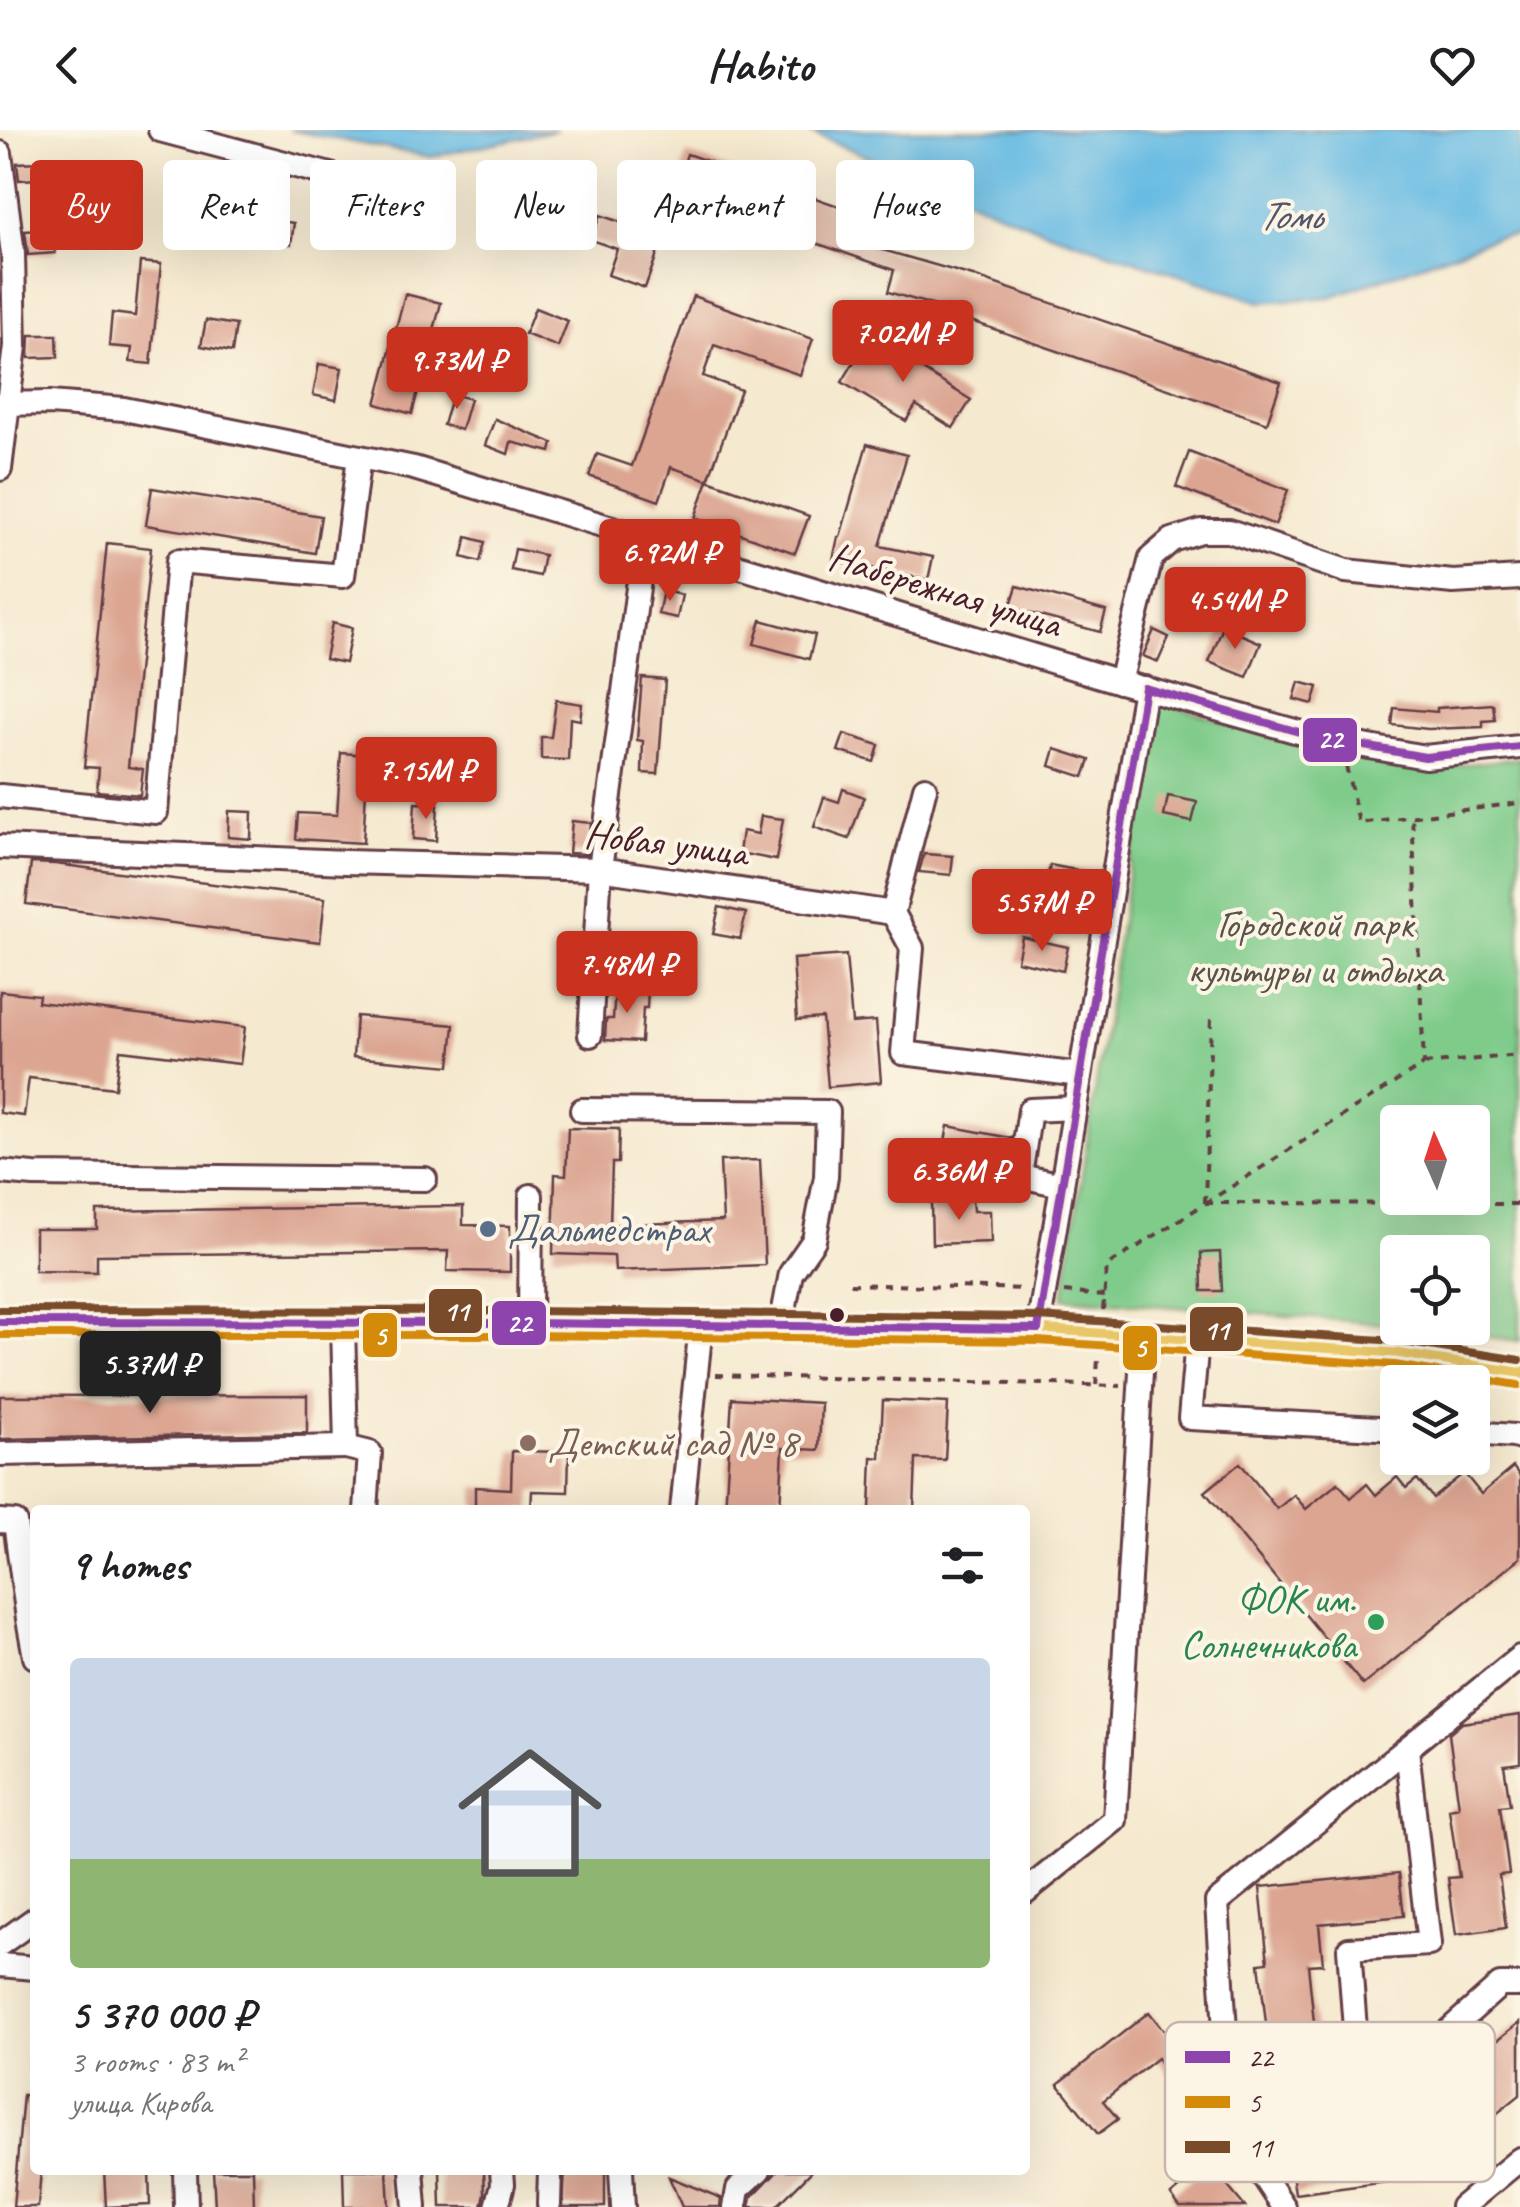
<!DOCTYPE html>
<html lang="en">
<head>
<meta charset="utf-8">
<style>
	body { margin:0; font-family:Caveat,sans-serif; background:#f2f2f2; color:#202124; height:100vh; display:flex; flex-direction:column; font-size:38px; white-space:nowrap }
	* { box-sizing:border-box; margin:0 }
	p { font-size:32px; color:#757577 }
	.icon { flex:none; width:55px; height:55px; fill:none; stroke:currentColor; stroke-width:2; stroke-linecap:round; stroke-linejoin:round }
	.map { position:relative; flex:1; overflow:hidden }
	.details { position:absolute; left:30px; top:1375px; width:1000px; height:670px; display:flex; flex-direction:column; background:#fff; border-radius:10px; box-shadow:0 10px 40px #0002 }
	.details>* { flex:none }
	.top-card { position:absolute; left:30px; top:30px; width:1000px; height:90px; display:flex; gap:20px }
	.needle { width:65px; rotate:357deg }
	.tools { position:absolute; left:1380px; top:975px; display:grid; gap:20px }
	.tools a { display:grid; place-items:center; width:110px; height:110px; border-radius:10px; background:#fff; box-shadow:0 10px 40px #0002; font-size:50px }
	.price { position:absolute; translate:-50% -85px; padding:0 22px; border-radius:10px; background:#c8321e; color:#fff; font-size:32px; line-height:65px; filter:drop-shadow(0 2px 5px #0008) }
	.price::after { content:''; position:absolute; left:50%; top:60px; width:30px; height:22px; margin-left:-15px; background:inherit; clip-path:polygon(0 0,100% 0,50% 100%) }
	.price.active { background:#222; color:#fff }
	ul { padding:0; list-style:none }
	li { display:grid; align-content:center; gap:20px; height:530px; padding:0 40px }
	li span { display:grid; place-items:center; height:310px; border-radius:10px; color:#555 }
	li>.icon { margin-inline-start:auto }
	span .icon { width:180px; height:180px; fill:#fffc; stroke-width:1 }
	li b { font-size:42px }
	h2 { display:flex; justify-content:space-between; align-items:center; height:120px; padding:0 40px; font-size:42px }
	.pill { padding:0 35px; border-radius:10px; background:#fff; box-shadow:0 10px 40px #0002; font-size:35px; line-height:90px }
	.pill.active { background:#c8321e; color:#fff }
	header { display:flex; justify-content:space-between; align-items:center; height:130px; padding:0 40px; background:#fff; font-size:45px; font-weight:700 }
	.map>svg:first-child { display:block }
	.green { fill:#7ecb8a; stroke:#64755a; stroke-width:2.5; fill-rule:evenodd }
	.water { fill:#67bbe3; stroke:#586d87; stroke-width:2.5 }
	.building { fill:#dba592 }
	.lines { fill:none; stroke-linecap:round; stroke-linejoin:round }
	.minor-casing { stroke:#643d44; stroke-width:28 }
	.major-casing { stroke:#643d44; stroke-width:35 }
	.path { stroke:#643d44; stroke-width:4; stroke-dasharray:8 8; stroke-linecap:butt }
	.minor { stroke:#fff; stroke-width:22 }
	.major { stroke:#e9c769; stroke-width:30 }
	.bus-1-casing { stroke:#fcf5e5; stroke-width:15 }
	.bus-2-casing { stroke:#fcf5e5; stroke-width:15 }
	.bus-3-casing { stroke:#fcf5e5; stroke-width:15 }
	.bus-1 { stroke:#8e44ad; stroke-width:8 }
	.bus-2 { stroke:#d48b09; stroke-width:8 }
	.bus-3 { stroke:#7a4b2a; stroke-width:8 }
	.service-dot { fill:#5c6f8a; stroke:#fcf5e5; stroke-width:4 }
	.bus-dot { fill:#4a1f2b; stroke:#fcf5e5; stroke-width:4 }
	.education-dot { fill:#8d6e63; stroke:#fcf5e5; stroke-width:4 }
	.leisure-dot { fill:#2e9e5b; stroke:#fcf5e5; stroke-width:4 }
	.labels { text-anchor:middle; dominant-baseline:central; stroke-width:8; stroke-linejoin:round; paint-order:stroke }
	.street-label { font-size:40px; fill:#4a1f2b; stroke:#fcf5e5 }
	.park-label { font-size:40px; fill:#5a5348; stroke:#fcf5e5 }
	.service-label { font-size:40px; fill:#4e5e75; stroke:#fcf5e5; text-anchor:start }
	.education-label { font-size:40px; fill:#785e54; stroke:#fcf5e5; text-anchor:start }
	.leisure-label { font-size:40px; fill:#27864d; stroke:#fcf5e5; text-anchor:end }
	.water-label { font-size:42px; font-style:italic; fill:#54566b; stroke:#fcf5e5 }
	.key { fill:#fcf5e5; stroke:#c7b5ad; stroke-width:2.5 }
	.key-label { font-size:28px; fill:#4a1f2b }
	.line-badge { stroke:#fcf5e5; stroke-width:4 }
	.badge-label { font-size:28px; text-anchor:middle; font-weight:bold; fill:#fff }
</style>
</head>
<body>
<header><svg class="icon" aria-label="back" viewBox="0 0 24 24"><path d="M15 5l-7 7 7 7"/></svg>Habito<svg class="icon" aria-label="heart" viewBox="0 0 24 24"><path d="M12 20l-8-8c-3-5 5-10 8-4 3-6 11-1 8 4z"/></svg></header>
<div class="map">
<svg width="1520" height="2077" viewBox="0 0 1520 2077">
	<rect width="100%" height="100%" fill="#fcf5e5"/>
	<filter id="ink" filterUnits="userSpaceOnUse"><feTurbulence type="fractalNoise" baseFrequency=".01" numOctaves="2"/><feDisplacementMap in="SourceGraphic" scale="20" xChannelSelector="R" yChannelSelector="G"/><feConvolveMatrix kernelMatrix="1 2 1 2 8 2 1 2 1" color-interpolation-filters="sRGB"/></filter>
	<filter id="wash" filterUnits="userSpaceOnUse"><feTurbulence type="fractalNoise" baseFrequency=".0048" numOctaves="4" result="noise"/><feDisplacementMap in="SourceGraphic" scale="40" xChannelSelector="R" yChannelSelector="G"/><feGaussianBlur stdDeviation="2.25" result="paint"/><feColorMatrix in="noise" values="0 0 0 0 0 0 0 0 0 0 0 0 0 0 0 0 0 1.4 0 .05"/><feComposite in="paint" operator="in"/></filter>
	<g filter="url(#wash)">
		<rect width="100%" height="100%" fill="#f5e9cf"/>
		<path class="green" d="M1155 570 1315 620 1423 639 1520 628V1211L1416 1198H1472V1122H1398L1397 1195 1063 1168ZM1398 992H1472V1068H1398Z"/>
		<g class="water">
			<path d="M289 0H557L430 27Z"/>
			<path d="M804 0H1520V105L1494 108 1331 167 1261 172 1045 101Z"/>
		</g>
		<g id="blocks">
			<g class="building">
				<path d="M687 24 888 93 879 119 973 146 1281 252 1267 293 959 187 960 183 888 162 894 140 674 64Z"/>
				<path d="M41 32V49L19 50 17 33Z"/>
				<path d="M332 79 366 83 362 114 329 111Z"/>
				<path d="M600 85 663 107 645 158 608 145 617 119 591 110Z"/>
				<path d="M273 90 294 93 291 114 270 111Z"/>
				<path d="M54 99 55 123 28 125 25 101Z"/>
				<path d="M140 132 161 134 151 234 130 232 132 218 109 216 112 183 135 186Z"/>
				<path d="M405 164 441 173 412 284 376 274Z"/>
				<path d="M693 166 813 209 800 245 714 215 703 246 741 260 708 350 671 337 659 371 589 346 597 324 632 336Z"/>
				<path d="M535 178 568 191 558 217 525 204Z"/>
				<path d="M206 190 236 195 232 222 201 216Z"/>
				<path d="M30 205H57L58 227 29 228Z"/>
				<path d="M869 207 971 270 953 298 916 275 906 291 842 252Z"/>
				<path d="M319 234 342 238 336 270 313 265Z"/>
				<path d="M452 264 470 269 461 300 443 295Z"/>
				<path d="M495 289 553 313 551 322 511 312 508 324 485 315Z"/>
				<path d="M867 314 907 325 880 416 933 427 928 450 833 430 838 407H840Z"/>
				<path d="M1189 322 1288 360 1275 395 1176 357Z"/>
				<path d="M708 350 809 386 795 423 695 388Z"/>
				<path d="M152 358 321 386 315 423 146 395Z"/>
				<path d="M467 407 485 412 480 432 462 427Z"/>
				<path d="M107 413 151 418 128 637 143 639 140 665 97 661 99 638 84 637Z"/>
				<path d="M515 419 544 425 540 446 511 440Z"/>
				<path d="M1017 456 1106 481 1100 502 1010 478Z"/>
				<path d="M663 461 682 465 677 488 658 484Z"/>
				<path d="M761 490 815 505 809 529 754 514Z"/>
				<path d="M332 493 352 498 345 533 325 529Z"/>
				<path d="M1223 497 1261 513 1247 547 1209 532Z"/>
				<path d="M1154 500 1169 507 1158 532 1143 526Z"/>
				<path d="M642 548 665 550 658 644 642 643 643 611 637 610Z"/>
				<path d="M1299 552 1318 557 1313 574 1294 569Z"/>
				<path d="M556 570 582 574 580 590 570 588 568 630 541 629V607H551Z"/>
				<path d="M1493 574 1495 590 1483 591V597L1428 599 1392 595 1394 578 1437 582V578Z"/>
				<path d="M844 604 879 615 874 632 838 621Z"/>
				<path d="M1055 619 1090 630 1084 647 1050 636Z"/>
				<path d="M341 623 368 625 363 713 296 709 298 683 337 685Z"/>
				<path d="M843 659 864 667 849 709 814 697 824 667 839 672Z"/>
				<path d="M1168 666 1197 672 1192 692 1164 686Z"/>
				<path d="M415 673 438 674 436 711 413 709Z"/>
				<path d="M229 681 252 682 251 709 228 707Z"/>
				<path d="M761 686 783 689 776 730 739 723 742 701 758 704Z"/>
				<path d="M572 691 591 693 587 724 569 723Z"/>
				<path d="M924 724 953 726 951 745 919 742Z"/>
				<path d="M31 733 55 734 325 768 320 812 26 774Z"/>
				<path d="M1050 735 1091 743 1087 764 1046 756Z"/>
				<path d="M719 777 746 783 740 809 713 804Z"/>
				<path d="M1022 807 1068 817 1063 841 1017 831Z"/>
				<path d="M846 825 852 893 876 891 881 952 828 957 822 888 797 890 793 829Z"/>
				<path d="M615 859 648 860 647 878H643L641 912 605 910 606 889H613Z"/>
				<path d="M0 861 39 865 38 872 245 897 240 934 120 920 115 958 29 948 24 986 0 983Z"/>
				<path d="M356 886 454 895 450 936 353 927Z"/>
				<path d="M948 996 1011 1008 1007 1034 943 1022Z"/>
				<path d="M568 998 619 999 618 1033H612L610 1095 723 1091 720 1031 760 1030 765 1135 615 1141 614 1126 553 1124 555 1044 566 1045Z"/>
				<path d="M972 1070 973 1081H990L991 1112 932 1114 931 1071Z"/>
				<path d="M463 1076V1095L510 1096V1142L447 1141 448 1121 97 1125V1142L35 1141V1099H97V1081Z"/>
				<path d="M1220 1122 1222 1161H1202L1201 1123Z"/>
				<path d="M307 1265V1303L0 1309V1266Z"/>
				<path d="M732 1268 821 1273 819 1320 783 1318 780 1380H725Z"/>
				<path d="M883 1270 948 1273 945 1330 916 1329 914 1380H870L872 1327 880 1328Z"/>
				<path d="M512 1321 569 1322 568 1362 532 1361 531 1380H475V1357L511 1359Z"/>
				<path d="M1240 1333 1277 1379 1294 1365 1306 1379 1338 1353 1351 1368 1367 1354 1376 1365 1397 1347 1406 1358 1417 1349 1433 1368 1464 1343 1481 1364 1513 1337 1520 1346V1428L1363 1555 1205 1362Z"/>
				<path d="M1520 1585V1633L1504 1635 1510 1675 1500 1676 1509 1744 1499 1745 1506 1798 1456 1805 1448 1748 1459 1747 1449 1679 1459 1677 1449 1604 1462 1593Z"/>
				<path d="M1399 1743 1404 1786 1319 1794 1323 1834 1308 1835 1315 1902 1304 1903 1309 1954 1262 1959 1256 1903 1267 1902 1259 1833 1268 1832 1260 1757Z"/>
				<path d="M1149 1882 1189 1932 1171 1946 1157 1928 1103 1971 1118 1989 1098 2004 1058 1954Z"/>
				<path d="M1520 1892V1965L1459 2014 1423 1970Z"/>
				<path d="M23 1965 35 1966V2040H41L38 2077H13Z"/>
				<path d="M1412 1996 1418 2048 1295 2064 1288 2012Z"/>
				<path d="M1209 2034 1245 2077H1180L1171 2065Z"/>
				<path d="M104 2040H149L150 2075 106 2077Z"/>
				<path d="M213 2040H253L254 2077H215Z"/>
				<path d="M343 2040H387L389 2077H344Z"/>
				<path d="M440 2040H484L485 2063 482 2077H441Z"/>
				<path d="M565 2040H605V2077H563Z"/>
				<path d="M778 2040H813L776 2077H750L752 2067Z"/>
				<path d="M669 2047 721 2068 720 2077H682Z"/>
			</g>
		</g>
	</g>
	<g filter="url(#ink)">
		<use href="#blocks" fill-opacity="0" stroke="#643d44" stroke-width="2.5"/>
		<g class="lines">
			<g class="minor-casing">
				<g id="minor">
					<path d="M160 0 368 55"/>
					<path d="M0 23 13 124 15 216 0 339"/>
					<path d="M0 274 50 273 124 279 414 338 1120 552 1320 608 1425 627 1520 617"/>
					<path d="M1120 552 1151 428 1172 410 1201 401H1229L1346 441 1453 452 1520 448"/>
					<path d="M0 666 156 682 178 431 343 446 359 327"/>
					<path d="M0 717 346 732 600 739 893 783 925 658"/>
					<path d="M893 783 912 818 903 923 1080 945"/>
					<path d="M590 905 600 739 645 406"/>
					<path d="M582 980 828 982 826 1047 814 1110 791 1143 781 1196"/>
					<path d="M0 1042 34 1045 425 1049"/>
					<path d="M1062 1055 1020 1046 1030 980 1075 978"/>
					<path d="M530 1193 531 1066"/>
					<path d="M1038 1199 1145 558"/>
					<path d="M1197 1211 1190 1288 1398 1299"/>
					<path d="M1472 1303 1514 1306 1520 1308"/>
					<path d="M346 1317 370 1323 366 1380"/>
					<path d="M0 1324 346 1317 343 1194"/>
					<path d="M682 1380 701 1195"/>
					<path d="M0 1391 15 1392 28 1489 35 1527"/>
					<path d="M1025 1762 1115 1690 1143 1207"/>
					<path d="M0 1814 35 1789"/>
					<path d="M0 1835 35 1838"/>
					<path d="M1361 1979 1349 1819 1429 1814 1407 1619"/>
					<path d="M1231 1990 1361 1979 1500 1855H1520"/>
					<path d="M185 2040 186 2077"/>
					<path d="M412 2040 415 2077"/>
					<path d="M621 2040 623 2077"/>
					<path d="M549 2074 550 2040"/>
					<path d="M497 2077 503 2054 502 2040"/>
					<path d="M735 2077 738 2059 759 2040"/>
					<path d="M1284 2077 1231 1997 1217 1772 1520 1527"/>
					<path d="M1462 2077 1520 2029"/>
				</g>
			</g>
			<g class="major-casing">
				<path id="major" d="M0 1192 530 1193 1038 1199 1396 1223 1520 1243"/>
			</g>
			<g class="path">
				<path d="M1346 636 1359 693 1520 673"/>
				<path d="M1424 934 1520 925"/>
				<path d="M1205 1073 1520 1074"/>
				<path d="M1205 1073 1211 887"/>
				<path d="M850 1154 1025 1159"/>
				<path d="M1064 1162 1104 1166"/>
				<path d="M1103 1180 1107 1136 1424 934 1412 686"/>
				<path d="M716 1245 1121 1256"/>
				<path d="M1096 1255 1098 1230"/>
			</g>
			<use href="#minor" class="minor"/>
			<use href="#major" class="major"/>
			<g class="bus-1-casing">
				<g id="bus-1">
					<path d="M1145 558 1320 608 1425 627 1520 617"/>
					<path d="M0 1192 530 1193 1038 1199"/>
					<path d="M1038 1199 1145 558"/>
				</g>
			</g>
			<g class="bus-2-casing">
				<path id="bus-2" d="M0 1205H530L1038 1211 1395 1235 1518 1255"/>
			</g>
			<g class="bus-3-casing">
				<path id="bus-3" d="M0 1180 530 1181 1038 1187 1397 1211 1520 1230"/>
			</g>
			<use href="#bus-1" class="bus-1"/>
			<use href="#bus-2" class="bus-2"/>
			<use href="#bus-3" class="bus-3"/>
		</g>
	</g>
	<circle class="service-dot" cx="488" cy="1099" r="10"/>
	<circle class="bus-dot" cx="837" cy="1185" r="9"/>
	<circle class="education-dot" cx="528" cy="1313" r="10"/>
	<circle class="leisure-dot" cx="1376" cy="1492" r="10"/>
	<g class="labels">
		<g class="street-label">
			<text transform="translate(945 460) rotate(17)">Набережная улица</text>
			<text transform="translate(666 713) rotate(7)">Новая улица</text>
		</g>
		<g class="park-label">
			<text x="1315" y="794">Городской парк<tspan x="1315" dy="46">культуры и отдыха</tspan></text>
		</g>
		<g class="service-label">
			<text x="508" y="1099">Дальмедстрах</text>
		</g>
		<g class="education-label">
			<text x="548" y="1313">Детский сад № 8</text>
		</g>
		<g class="leisure-label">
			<text x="1356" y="1469">ФОК им.<tspan x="1356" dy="46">Солнечникова</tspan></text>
		</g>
		<g class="water-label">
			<text x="1289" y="85">Томь</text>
		</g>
	</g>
	<rect x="1165" y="1892" width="330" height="160" rx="15" class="key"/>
	<rect x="1185" y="1921" width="45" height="12" fill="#8e44ad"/>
	<rect x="1185" y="1966" width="45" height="12" fill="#d48b09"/>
	<rect x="1185" y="2011" width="45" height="12" fill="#7a4b2a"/>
	<g class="key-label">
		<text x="1248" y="1937">22</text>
		<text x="1248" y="1982">5</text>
		<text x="1248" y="2027">11</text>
	</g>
	<g class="line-badge">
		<rect x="1301" y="586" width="58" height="48" rx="10" fill="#8e44ad"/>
		<rect x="427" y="1157" width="57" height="48" rx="10" fill="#7a4b2a"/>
		<rect x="490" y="1169" width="58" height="48" rx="10" fill="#8e44ad"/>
		<rect x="1188" y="1175" width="57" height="48" rx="10" fill="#7a4b2a"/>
		<rect x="361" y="1181" width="38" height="48" rx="10" fill="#d48b09"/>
		<rect x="1121" y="1194" width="38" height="48" rx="10" fill="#d48b09"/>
	</g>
	<g class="badge-label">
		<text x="1330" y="619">22</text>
		<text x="456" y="1190">11</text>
		<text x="519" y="1203">22</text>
		<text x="1216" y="1209">11</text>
		<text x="380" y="1215">5</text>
		<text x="1140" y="1227">5</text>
	</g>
</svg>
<div class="tools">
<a><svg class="needle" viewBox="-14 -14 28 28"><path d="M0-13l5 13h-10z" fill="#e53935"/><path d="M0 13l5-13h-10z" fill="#757577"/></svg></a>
<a><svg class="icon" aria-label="locate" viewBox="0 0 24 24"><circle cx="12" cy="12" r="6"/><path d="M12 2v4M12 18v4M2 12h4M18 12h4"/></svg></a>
<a><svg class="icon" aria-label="layers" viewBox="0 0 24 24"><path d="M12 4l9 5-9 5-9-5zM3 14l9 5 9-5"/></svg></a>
</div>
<b class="price" style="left:903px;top:255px">7.02M ₽</b>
<b class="price" style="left:457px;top:282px">9.73M ₽</b>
<b class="price" style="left:670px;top:474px">6.92M ₽</b>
<b class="price" style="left:1235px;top:522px">4.54M ₽</b>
<b class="price" style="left:426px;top:692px">7.15M ₽</b>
<b class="price" style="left:1042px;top:824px">5.57M ₽</b>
<b class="price" style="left:627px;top:886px">7.48M ₽</b>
<b class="price" style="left:959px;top:1093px">6.36M ₽</b>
<b class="price active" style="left:150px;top:1286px">5.37M ₽</b>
<div class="top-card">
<a class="pill active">Buy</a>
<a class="pill">Rent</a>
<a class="pill">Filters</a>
<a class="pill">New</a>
<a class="pill">Apartment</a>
<a class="pill">House</a>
</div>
<section class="details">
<h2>9 homes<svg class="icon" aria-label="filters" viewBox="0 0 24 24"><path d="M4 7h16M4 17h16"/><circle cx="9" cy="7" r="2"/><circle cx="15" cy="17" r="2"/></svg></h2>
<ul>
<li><span style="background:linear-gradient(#c9d6e8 65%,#8fb573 0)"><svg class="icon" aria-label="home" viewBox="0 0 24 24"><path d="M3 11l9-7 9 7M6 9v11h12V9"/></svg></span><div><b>5 370 000 ₽</b><p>3 rooms · 83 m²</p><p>улица Кирова</p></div></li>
</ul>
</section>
</div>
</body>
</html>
